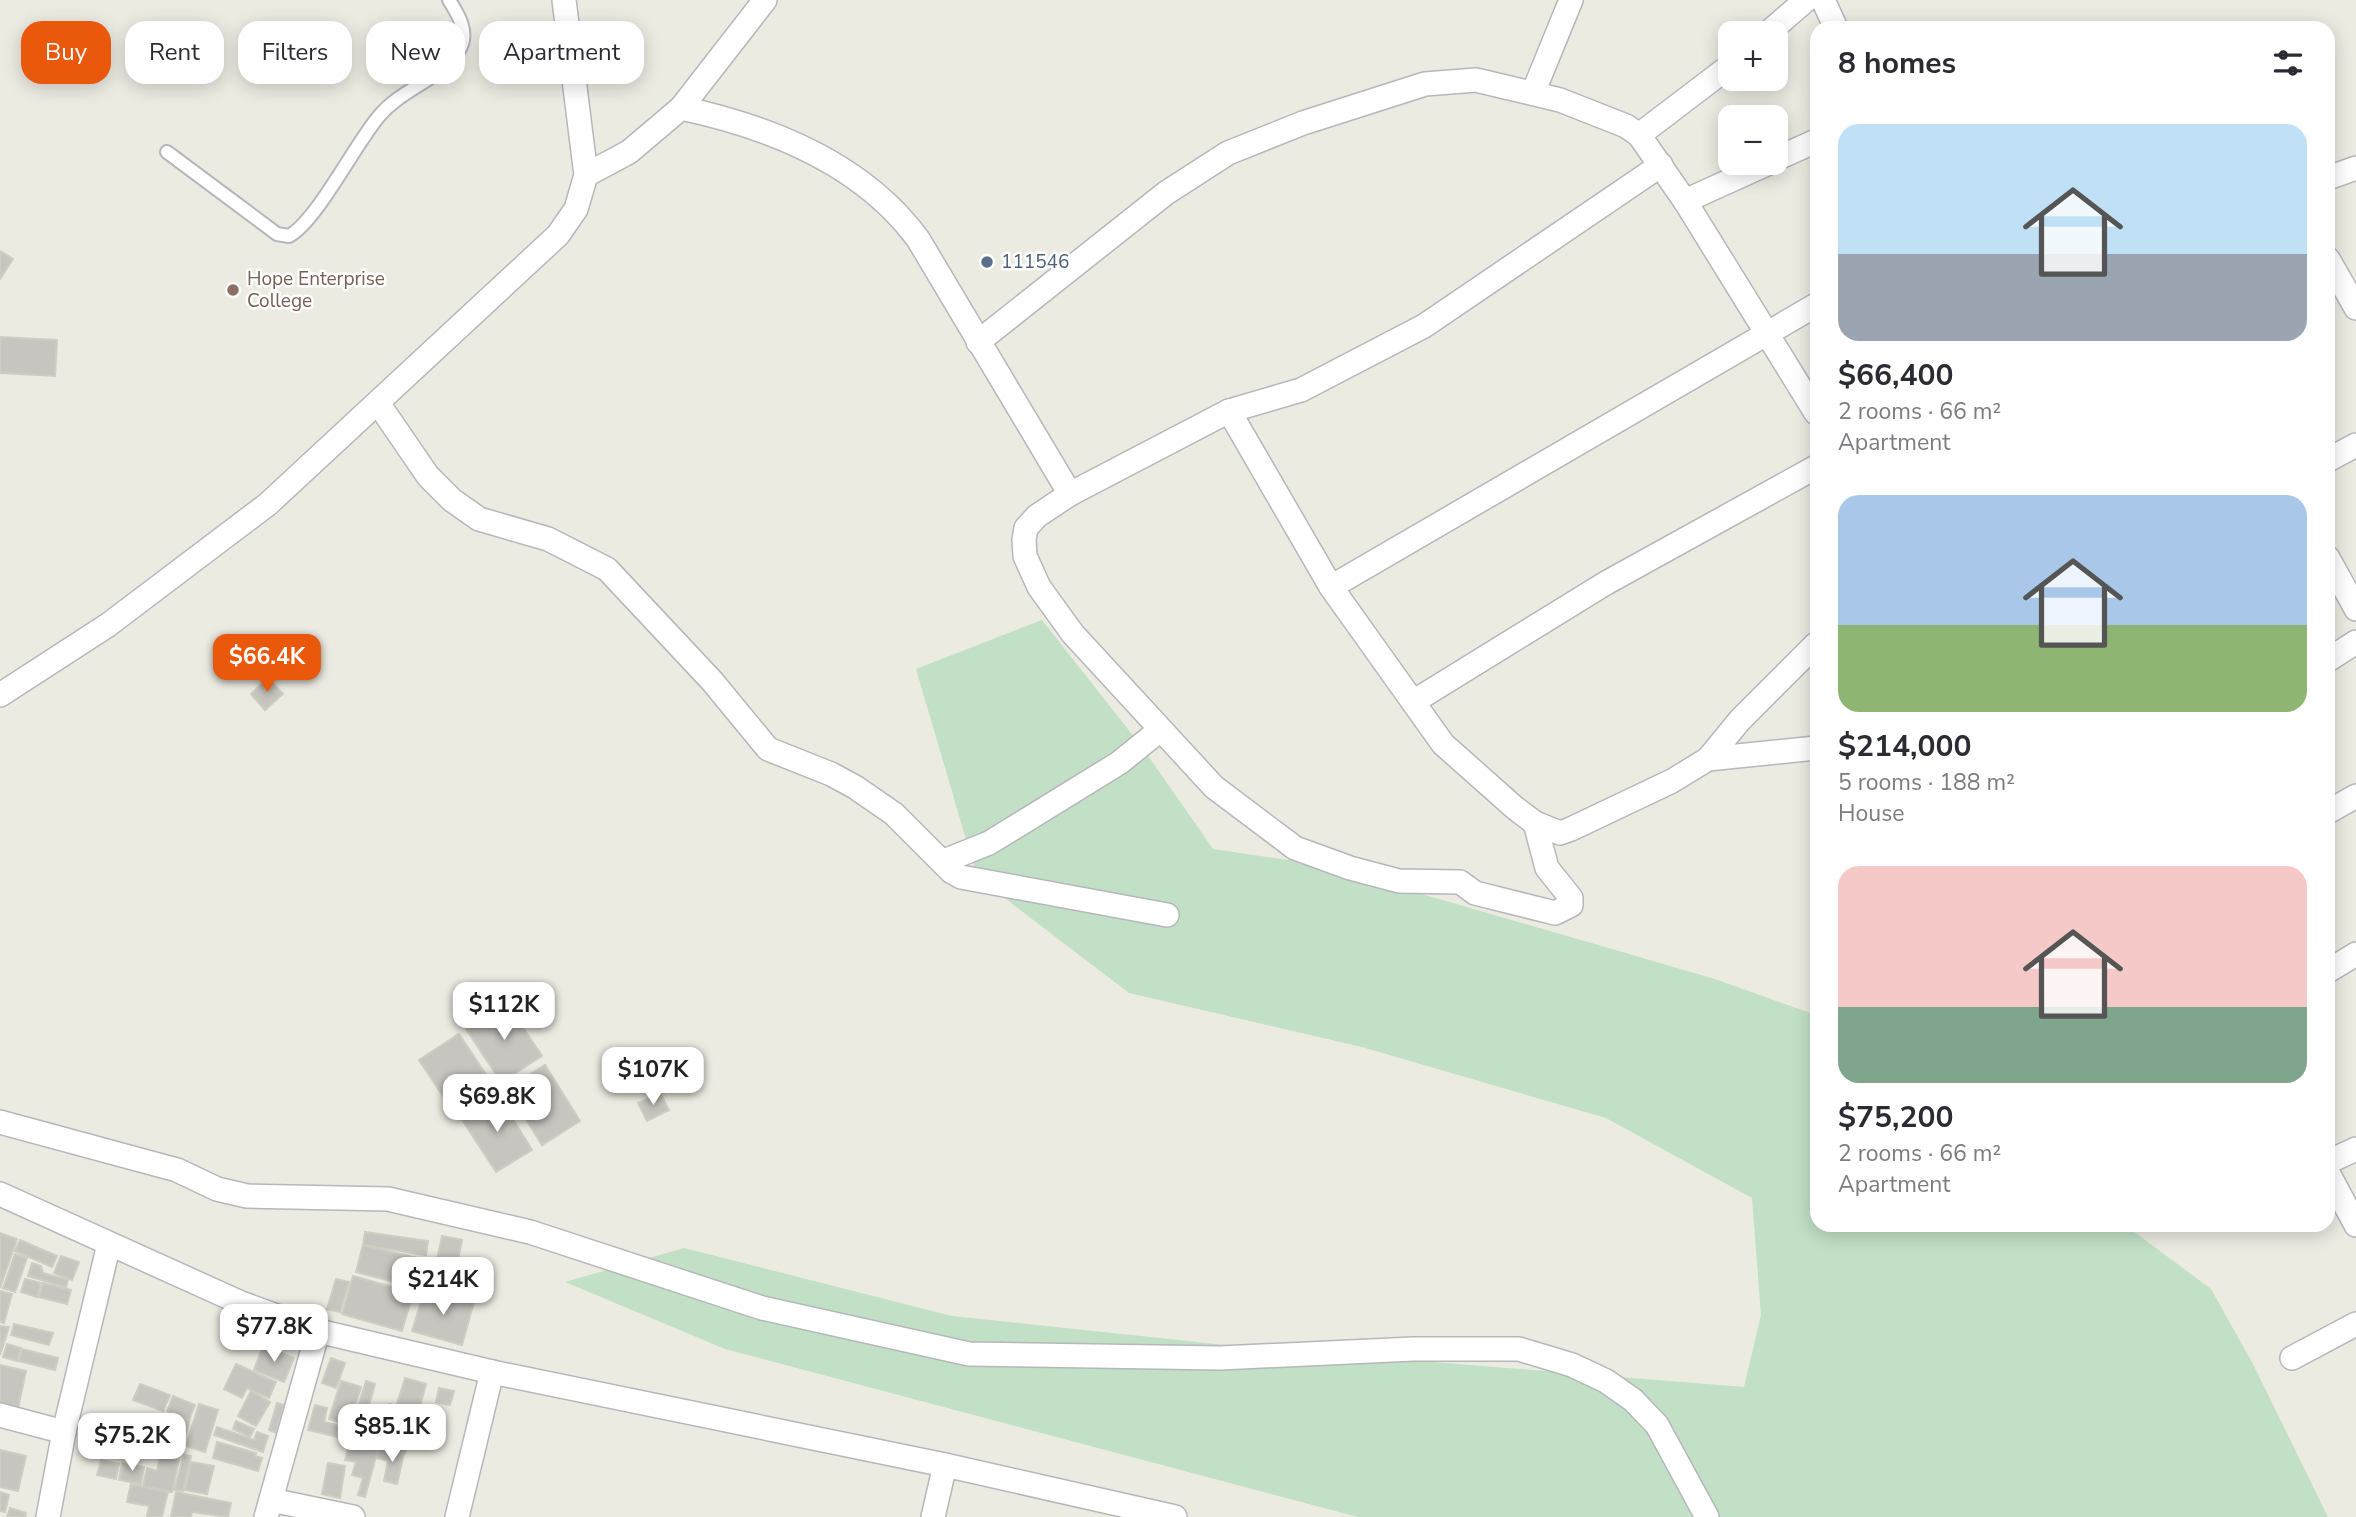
<!DOCTYPE html>
<html lang="en">
<head>
<meta charset="utf-8">
<style>
	body { margin:0; font-family:"Nunito Sans",sans-serif; background:#f7f7f7; color:#2b2b33; height:100vh; display:flex; flex-direction:column; font-size:26px; white-space:nowrap }
	* { box-sizing:border-box; margin:0 }
	p { font-size:23px; color:#7c7c81 }
	.icon { flex:none; width:38px; height:38px; fill:none; stroke:currentColor; stroke-width:2; stroke-linecap:round; stroke-linejoin:round }
	.map { position:relative; flex:1; overflow:hidden }
	.drawer { position:absolute; left:1810px; top:21px; width:525px; height:1211px; display:flex; flex-direction:column; background:#fff; border-radius:21px; box-shadow:0 4px 18px #0003 }
	.drawer>* { flex:none }
	.top-card { position:absolute; left:21px; top:21px; width:665px; height:63px; display:flex; gap:14px }
	.buttons { position:absolute; left:1718px; top:21px; display:grid; gap:14px }
	.buttons a { display:grid; place-items:center; width:70px; height:70px; border-radius:14px; background:#fff; box-shadow:0 4px 18px #0003; font-size:35px }
	.price { position:absolute; translate:-50% -60px; padding:0 16px; border-radius:14px; background:#fff; color:#222; font-size:23px; line-height:46px; filter:drop-shadow(0 2px 4px #0008) }
	.price::after { content:''; position:absolute; left:50%; top:42px; width:21px; height:16px; margin-left:-10px; background:inherit; clip-path:polygon(0 0,100% 0,50% 100%) }
	.price.active { background:#ea580c; color:#fff }
	ul { padding:0; list-style:none }
	li { display:grid; align-content:center; gap:14px; height:371px; padding:0 28px }
	li span { display:grid; place-items:center; height:217px; border-radius:21px; color:#555 }
	li>.icon { margin-inline-start:auto }
	span .icon { width:126px; height:126px; fill:#fffc; stroke-width:1 }
	li b { font-size:30px }
	h2 { display:flex; justify-content:space-between; align-items:center; height:84px; padding:0 28px; font-size:30px }
	.pill { padding:0 24px; border-radius:21px; background:#fff; box-shadow:0 4px 18px #0003; font-size:24px; line-height:63px }
	.pill.active { background:#ea580c; color:#fff }
	.map>svg:first-child { display:block }
	.green { fill:#c2e0c6 }
	.building { fill:#c7c5bf; stroke:#cfcdc2; stroke-width:2 }
	.lines { fill:none; stroke-linecap:round; stroke-linejoin:round }
	.service-casing { stroke:#b5b7bb; stroke-width:16 }
	.minor-casing { stroke:#b5b7bb; stroke-width:26 }
	.service { stroke:#fff; stroke-width:12 }
	.minor { stroke:#fff; stroke-width:23 }
	.service-dot { fill:#5c6f8a; stroke:#fff; stroke-width:2.5 }
	.education-dot { fill:#8d6e63; stroke:#fff; stroke-width:2.5 }
	.labels { text-anchor:middle; dominant-baseline:central; stroke-width:5; stroke-linejoin:round; paint-order:stroke }
	.service-label { font-size:19px; fill:#4e5e75; stroke:#fff; text-anchor:start }
	.education-label { font-size:19px; fill:#785e54; stroke:#fff; text-anchor:start }
</style>
</head>
<body>
<div class="map">
<svg width="2356" height="1517" viewBox="0 0 2356 1517">
	<rect width="100%" height="100%" fill="#ebebe2"/>
	<path class="green" d="M1042 620 1142 747 1213 849 1322 865 1715 979 1816 1015V1225H2125L2211 1289 2253 1364 2328 1517H1358L725 1349 565 1282 684 1248 952 1316 1235 1346 1744 1387 1761 1315 1752 1198 1606 1118 1362 1047 1129 993 977 877 916 669Z"/>
	<g class="building">
		<path d="M0 251 13 259 0 279Z"/>
		<path d="M0 337 57 340 55 376 0 373Z"/>
		<path d="M268 678 283 694 265 710 251 694Z"/>
		<path d="M506 1002 542 1056 501 1082 466 1029Z"/>
		<path d="M459 1034 495 1088 455 1114 419 1060Z"/>
		<path d="M545 1065 580 1121 542 1145 507 1089Z"/>
		<path d="M660 1093 669 1110 647 1121 638 1103Z"/>
		<path d="M498 1095 532 1150 496 1172 461 1118Z"/>
		<path d="M365 1232 428 1241 426 1255 363 1245Z"/>
		<path d="M0 1233 17 1239 0 1288Z"/>
		<path d="M442 1236 462 1240 456 1270 475 1273 471 1296 431 1288Z"/>
		<path d="M20 1240 57 1256 52 1267 15 1251Z"/>
		<path d="M363 1245 429 1261 422 1289 356 1272Z"/>
		<path d="M15 1254 27 1258 15 1292 3 1288Z"/>
		<path d="M61 1256 79 1262 72 1280 54 1273Z"/>
		<path d="M32 1263 41 1266 43 1273 68 1280 66 1287 28 1276Z"/>
		<path d="M353 1276 413 1293 402 1331 342 1314Z"/>
		<path d="M25 1279 41 1283 37 1297 21 1292Z"/>
		<path d="M336 1279 349 1282 340 1312 327 1309Z"/>
		<path d="M43 1283 71 1290 67 1304 39 1297Z"/>
		<path d="M425 1289 474 1302 462 1345 412 1331Z"/>
		<path d="M0 1291 12 1294 4 1323 0 1322Z"/>
		<path d="M14 1324 53 1333 49 1345 11 1335Z"/>
		<path d="M0 1326 9 1327 0 1355Z"/>
		<path d="M7 1344 21 1348 17 1361 3 1357Z"/>
		<path d="M263 1346 294 1358 284 1382 254 1370Z"/>
		<path d="M22 1349 58 1358 55 1370 19 1361Z"/>
		<path d="M331 1358 345 1363 336 1388 322 1383Z"/>
		<path d="M236 1364 276 1382 269 1398 247 1388 242 1398 224 1389Z"/>
		<path d="M0 1365 26 1371 17 1413 0 1409Z"/>
		<path d="M405 1378 426 1384 419 1410 397 1404Z"/>
		<path d="M341 1381 361 1387 349 1425 329 1419Z"/>
		<path d="M366 1381 375 1384 367 1413 357 1410Z"/>
		<path d="M140 1384 170 1395 163 1411 133 1400Z"/>
		<path d="M439 1388 454 1391 450 1405 436 1402Z"/>
		<path d="M251 1391 270 1402 256 1426 238 1416Z"/>
		<path d="M173 1396 195 1405 189 1420 167 1411Z"/>
		<path d="M277 1403 284 1405 276 1433 269 1430Z"/>
		<path d="M199 1404 218 1410 205 1452 186 1446Z"/>
		<path d="M389 1404 417 1411 405 1453 378 1446Z"/>
		<path d="M315 1405 327 1408 324 1422 341 1426 338 1437 308 1430Z"/>
		<path d="M425 1405 438 1408 429 1443 416 1439Z"/>
		<path d="M171 1417 189 1421 179 1457 162 1453Z"/>
		<path d="M153 1419 167 1423 161 1440 147 1436Z"/>
		<path d="M354 1419 379 1424 375 1445 350 1440Z"/>
		<path d="M236 1421 254 1429 250 1437 233 1429Z"/>
		<path d="M217 1427 254 1440 257 1432 268 1436 263 1452 214 1435Z"/>
		<path d="M350 1441 378 1449 365 1497 358 1495 363 1478 352 1475 356 1462 345 1460Z"/>
		<path d="M217 1442 256 1453 255 1456 262 1458 258 1471 213 1458Z"/>
		<path d="M379 1448 404 1453 397 1484 384 1481 388 1461 377 1458Z"/>
		<path d="M0 1450 26 1456 18 1491 0 1487Z"/>
		<path d="M184 1455 191 1456 183 1491 174 1490Z"/>
		<path d="M160 1456 179 1460 172 1492 143 1486 147 1468 157 1471Z"/>
		<path d="M101 1460 119 1464 116 1479 97 1475Z"/>
		<path d="M191 1462 214 1466 207 1494 185 1490Z"/>
		<path d="M122 1463 144 1467 141 1484 119 1480Z"/>
		<path d="M328 1463 345 1466 340 1498 322 1494Z"/>
		<path d="M131 1484 168 1492 162 1517H147L149 1506 127 1502Z"/>
		<path d="M0 1492 9 1495 5 1512 0 1511Z"/>
		<path d="M176 1492 231 1503 228 1517 192 1512 191 1517H171Z"/>
		<path d="M10 1508 26 1513 25 1517H7Z"/>
	</g>
	<g class="lines">
		<g class="service-casing">
			<path id="service" d="M167 152 277 234 289 236C317 221 356 142 380 115 402 89 441 79 459 50 470 33 458 14 449 0"/>
		</g>
		<g class="minor-casing">
			<g id="minor">
				<path d="M1823 0 1836 28"/>
				<path d="M1768 33 1806 0"/>
				<path d="M1533 93 1571 0"/>
				<path d="M681 108C771 127 862 163 918 239L1070 494"/>
				<path d="M1639 135 1731 65"/>
				<path d="M1776 159 1816 141"/>
				<path d="M586 175 629 152 681 108 765 0"/>
				<path d="M2328 178 2356 168"/>
				<path d="M1685 201 1769 163"/>
				<path d="M2328 259 2356 308"/>
				<path d="M978 342 1166 193 1228 153 1303 123 1425 84 1476 80 1560 100 1626 126 1639 135 1685 201 1816 413"/>
				<path d="M378 403 428 476 452 500 479 519 548 539 607 569 712 681 768 749 831 774 855 787 894 814 952 872 961 877 1167 915"/>
				<path d="M1229 411 1331 587 1443 744 1515 808 1535 823 1560 833 1571 829 1672 781 1708 759 1816 748"/>
				<path d="M2328 460 2356 445"/>
				<path d="M2328 558 2356 609"/>
				<path d="M1331 587 1816 305"/>
				<path d="M2328 660 2356 642"/>
				<path d="M0 695 108 625 268 504 558 235 576 209 586 175 564 0"/>
				<path d="M1413 702 1606 583 1816 467"/>
				<path d="M1708 759 1740 720 1816 644"/>
				<path d="M2328 812 2356 796"/>
				<path d="M1535 823 1547 868 1571 898V905L1555 913 1475 893 1460 882 1399 881 1350 868 1295 848 1214 787 1073 634 1039 587 1025 556 1024 540 1026 528 1037 516 1070 494 1229 411 1301 390 1424 326 1661 165"/>
				<path d="M944 861 989 843 1119 763 1160 730"/>
				<path d="M2328 971 2356 954"/>
				<path d="M0 1122 177 1170 217 1189 247 1196 388 1199 530 1232 762 1308 969 1354 1220 1358 1413 1349H1519L1572 1365 1606 1381 1633 1400 1657 1425 1707 1517"/>
				<path d="M2328 1162 2356 1149"/>
				<path d="M2328 1173 2356 1225"/>
				<path d="M0 1194 241 1303 318 1331 492 1372 945 1465 1175 1517"/>
				<path d="M2292 1358 2356 1324"/>
				<path d="M0 1415 64 1432"/>
				<path d="M271 1500 353 1517"/>
				<path d="M48 1517 64 1432 109 1244"/>
				<path d="M266 1517 318 1331"/>
				<path d="M457 1517 492 1372"/>
				<path d="M933 1517 945 1465"/>
			</g>
		</g>
		<use href="#service" class="service"/>
		<use href="#minor" class="minor"/>
	</g>
	<circle class="service-dot" cx="987" cy="262" r="7"/>
	<circle class="education-dot" cx="233" cy="290" r="7"/>
	<g class="labels">
		<g class="service-label">
			<text x="1001" y="262">111546</text>
		</g>
		<g class="education-label">
			<text x="247" y="279">Hope Enterprise<tspan x="247" dy="22">College</tspan></text>
		</g>
	</g>
</svg>
<div class="buttons">
<a>+</a>
<a>−</a>
</div>
<b class="price active" style="left:267px;top:694px">$66.4K</b>
<b class="price" style="left:504px;top:1042px">$112K</b>
<b class="price" style="left:653px;top:1107px">$107K</b>
<b class="price" style="left:497px;top:1134px">$69.8K</b>
<b class="price" style="left:443px;top:1317px">$214K</b>
<b class="price" style="left:274px;top:1364px">$77.8K</b>
<b class="price" style="left:392px;top:1464px">$85.1K</b>
<b class="price" style="left:132px;top:1473px">$75.2K</b>
<div class="top-card">
<a class="pill active">Buy</a>
<a class="pill">Rent</a>
<a class="pill">Filters</a>
<a class="pill">New</a>
<a class="pill">Apartment</a>
</div>
<section class="drawer">
<h2>8 homes<svg class="icon" aria-label="filters" viewBox="0 0 24 24"><path d="M4 7h16M4 17h16"/><circle cx="9" cy="7" r="2"/><circle cx="15" cy="17" r="2"/></svg></h2>
<ul>
<li><span style="background:linear-gradient(#bfe0f5 60%,#9aa5b1 0)"><svg class="icon" aria-label="home" viewBox="0 0 24 24"><path d="M3 11l9-7 9 7M6 9v11h12V9"/></svg></span><div><b>$66,400</b><p>2 rooms · 66 m²</p><p>Apartment</p></div></li>
<li><span style="background:linear-gradient(#a9c7e8 60%,#8fb573 0)"><svg class="icon" aria-label="home" viewBox="0 0 24 24"><path d="M3 11l9-7 9 7M6 9v11h12V9"/></svg></span><div><b>$214,000</b><p>5 rooms · 188 m²</p><p>House</p></div></li>
<li><span style="background:linear-gradient(#f6c9c9 65%,#7fa58c 0)"><svg class="icon" aria-label="home" viewBox="0 0 24 24"><path d="M3 11l9-7 9 7M6 9v11h12V9"/></svg></span><div><b>$75,200</b><p>2 rooms · 66 m²</p><p>Apartment</p></div></li>
</ul>
</section>
</div>
</body>
</html>
